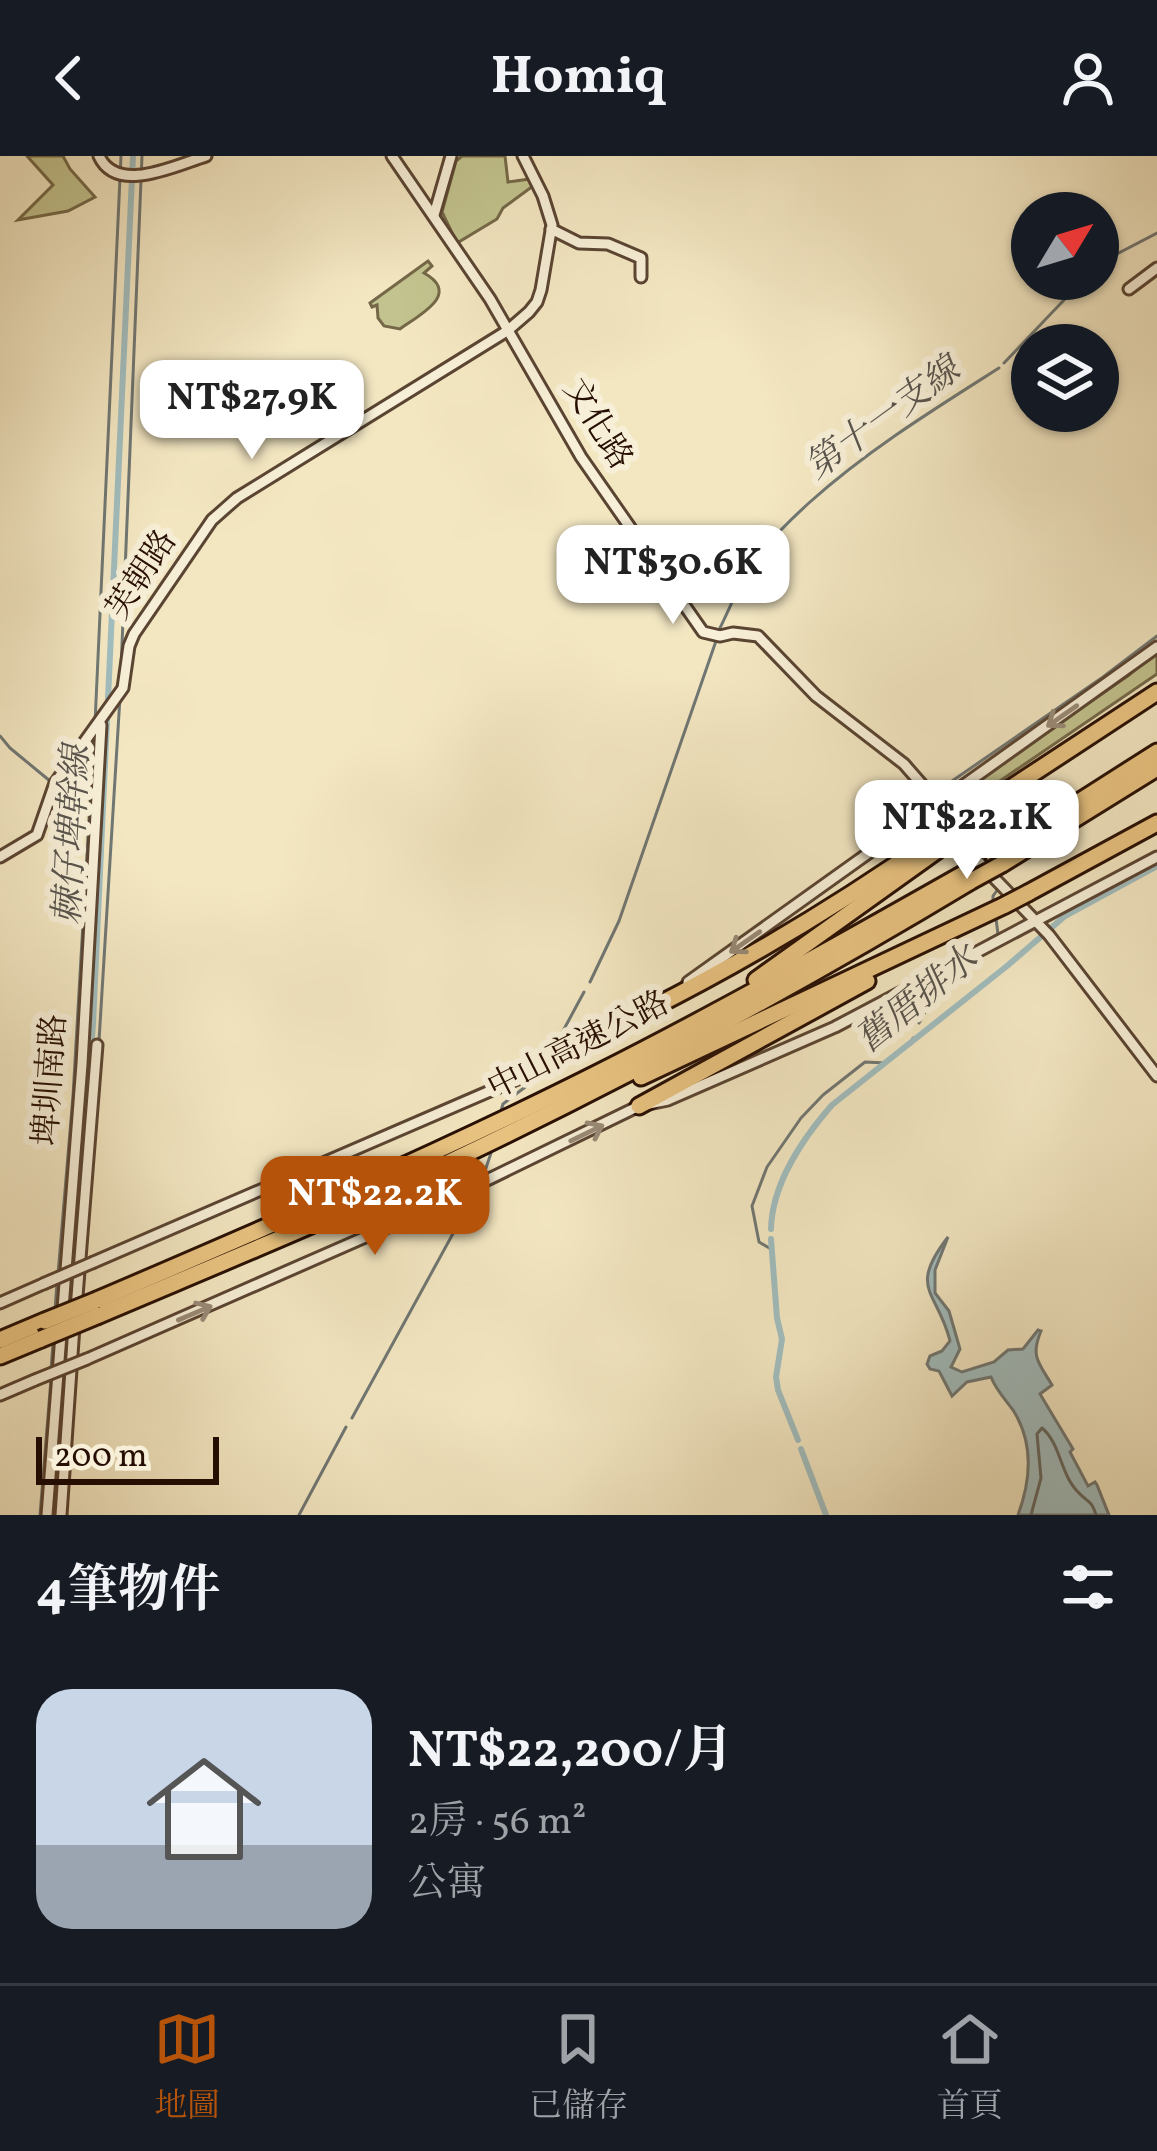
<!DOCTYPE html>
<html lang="zh-TW">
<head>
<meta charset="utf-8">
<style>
	body { margin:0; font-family:Vollkorn,"Noto Serif TC",serif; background:#20242c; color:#f1f3f6; height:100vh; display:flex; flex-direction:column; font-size:45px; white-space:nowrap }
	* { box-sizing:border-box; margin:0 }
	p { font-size:39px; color:#9ea1a6 }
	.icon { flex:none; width:66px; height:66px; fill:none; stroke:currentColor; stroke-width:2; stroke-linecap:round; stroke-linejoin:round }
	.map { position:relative; height:1359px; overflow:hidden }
	.panel { display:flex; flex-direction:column; background:#171b24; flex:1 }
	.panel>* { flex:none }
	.needle { width:78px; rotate:52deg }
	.buttons { position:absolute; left:1011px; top:36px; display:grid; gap:24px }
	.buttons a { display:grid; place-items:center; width:108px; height:108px; border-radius:50%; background:#171b24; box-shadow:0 3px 9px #0004; font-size:60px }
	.scale { position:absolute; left:36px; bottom:30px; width:183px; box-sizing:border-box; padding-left:12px; border:6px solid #270e02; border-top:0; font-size:33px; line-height:42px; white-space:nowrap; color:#270e02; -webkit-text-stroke:9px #f7efd7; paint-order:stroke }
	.price { position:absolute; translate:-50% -102px; padding:0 27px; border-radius:24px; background:#fff; color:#222; font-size:39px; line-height:78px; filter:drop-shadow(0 3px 6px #0008) }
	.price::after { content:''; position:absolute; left:50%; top:72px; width:36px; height:27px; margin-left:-18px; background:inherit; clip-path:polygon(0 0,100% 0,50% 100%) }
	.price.current { background:#b45309; color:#fff }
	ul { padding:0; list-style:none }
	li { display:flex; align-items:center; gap:36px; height:300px; padding:0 36px }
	li span { display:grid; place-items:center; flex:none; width:336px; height:240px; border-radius:36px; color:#555 }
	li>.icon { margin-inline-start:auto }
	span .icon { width:144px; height:144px; fill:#fffc; stroke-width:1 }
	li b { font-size:51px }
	h2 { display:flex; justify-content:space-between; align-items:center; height:144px; padding:0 36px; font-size:51px }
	header { display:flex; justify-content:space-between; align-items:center; height:156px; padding:0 36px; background:#171b24; font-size:54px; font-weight:700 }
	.tab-bar { display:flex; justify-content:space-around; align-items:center; height:168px; border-top:3px solid #363941; background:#171b24; font-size:33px; color:#9ea1a6 }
	.tab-bar a { display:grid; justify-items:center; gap:6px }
	.tab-bar .current { color:#b45309 }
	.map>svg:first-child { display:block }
	.green { fill:#c2c38e; stroke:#746848; stroke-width:3 }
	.water { fill:#a1bdbe; stroke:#707773; stroke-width:3 }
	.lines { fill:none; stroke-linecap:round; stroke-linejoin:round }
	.shore { stroke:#646660; stroke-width:3 }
	.stream { stroke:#707773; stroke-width:3 }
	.canal { stroke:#a1bdbe; stroke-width:6 }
	.minor-casing { stroke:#5a4432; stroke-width:15 }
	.highway-casing { stroke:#270e02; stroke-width:21 }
	.minor { stroke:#f7efd7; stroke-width:9 }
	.highway { stroke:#eac481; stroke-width:15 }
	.minor-bridge-casing { stroke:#5a4432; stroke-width:15; stroke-linecap:butt }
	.highway-bridge-casing { stroke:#270e02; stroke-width:21; stroke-linecap:butt }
	.minor-bridge { stroke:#f7efd7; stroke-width:9 }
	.highway-bridge { stroke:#eac481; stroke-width:15 }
	.oneway { stroke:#998a77 }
	.labels { text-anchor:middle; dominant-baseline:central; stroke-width:12; stroke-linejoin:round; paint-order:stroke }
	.street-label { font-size:33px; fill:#270e02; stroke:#f7efd7 }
	.water-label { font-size:36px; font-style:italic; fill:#58544d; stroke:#f7efd7 }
</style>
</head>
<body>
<header><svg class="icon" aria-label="back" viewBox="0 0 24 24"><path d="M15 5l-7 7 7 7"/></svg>Homiq<svg class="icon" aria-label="person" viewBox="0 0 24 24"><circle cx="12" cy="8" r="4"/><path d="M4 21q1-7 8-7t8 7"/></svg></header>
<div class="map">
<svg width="1157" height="1359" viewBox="0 0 1157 1359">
	<rect width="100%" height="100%" fill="#f3e7c2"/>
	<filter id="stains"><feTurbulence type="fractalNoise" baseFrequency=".00167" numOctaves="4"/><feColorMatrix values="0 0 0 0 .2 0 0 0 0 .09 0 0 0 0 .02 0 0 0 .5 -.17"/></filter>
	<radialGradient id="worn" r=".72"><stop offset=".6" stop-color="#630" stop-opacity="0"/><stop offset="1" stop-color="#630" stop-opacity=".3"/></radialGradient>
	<g class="green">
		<path d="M27 0H63L70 13 95 41 68 55 18 64 53 29Z"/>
		<path d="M462 0H505L508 26 530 23 533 30 503 52 497 63 457 87 442 56 456 5Z"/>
		<path d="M428 105 432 110 424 117C462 138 419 159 400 173L384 170 378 162 377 149 372 151 370 147Z"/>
		<path d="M1157 494V518L950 659 942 648 1129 519Z"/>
	</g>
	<path class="water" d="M948 1081 935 1114V1137L949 1155 960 1193 951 1211 962 1216 994 1206 1008 1194 1023 1193 1038 1174 1041 1175C1030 1201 1039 1207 1052 1229L1040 1238 1073 1293 1070 1296 1088 1330 1095 1326 1097 1329 1109 1359H1018C1031 1324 1034 1287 1013 1254 1005 1243 996 1234 991 1221L967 1226 952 1240 939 1215 930 1213 927 1208 930 1200 942 1195 950 1185C938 1135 907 1134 948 1081Z"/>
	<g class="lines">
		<path class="shore" d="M1031 1359 1041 1322 1037 1278 1042 1272C1061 1288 1060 1318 1078 1336 1087 1346 1092 1344 1096 1359"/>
		<g class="stream">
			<path d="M1103 102 1111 101 1157 77"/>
			<path d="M1004 207 1084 123"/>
			<path d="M719 474C730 452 739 428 753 407 769 384 789 365 810 346 868 294 933 254 999 212"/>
			<path d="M121 513 142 0"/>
			<path d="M95 567 121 0"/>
			<path d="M0 580 10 592 50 625"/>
			<path d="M978 626 984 642"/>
			<path d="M58 631 89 653"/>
			<path d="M939 634 1103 521 1157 480"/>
			<path d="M987 657 995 689"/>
			<path d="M993 745V740L998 733"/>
			<path d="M953 804 998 778 996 763"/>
			<path d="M590 826 619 765 716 485"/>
			<path d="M919 867 945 819"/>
			<path d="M99 885 120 541"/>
			<path d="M556 888 584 836"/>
			<path d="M911 888 913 882"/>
			<path d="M547 903 551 898"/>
			<path d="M501 955 503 948 537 922"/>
			<path d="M483 1021 492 994"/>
			<path d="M473 1041V1040"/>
			<path d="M771 1093 759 1086 752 1050 767 1011 801 962 823 939 865 906 886 907"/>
			<path d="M58 1118 73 940 94 577"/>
			<path d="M55 1154 57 1127"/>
			<path d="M51 1214 53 1187"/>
			<path d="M352 1262 467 1052"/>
			<path d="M40 1359 51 1223"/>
			<path d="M299 1359 346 1271"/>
		</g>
		<g class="canal">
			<path d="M771 1073C772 1028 803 982 832 949L1007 810 1065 760 1157 710"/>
			<path d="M771 1083 777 1162 782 1183 776 1221 778 1234 798 1284"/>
			<path d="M70 1152 93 868 133 0"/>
			<path d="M801 1293 826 1359"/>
			<path d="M53 1359 68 1177"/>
		</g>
		<g class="minor-casing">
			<g id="minor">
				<path d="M99 0C117 39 176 9 206 0"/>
				<path d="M392 0 490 143 581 301 703 476 720 480 733 477 758 480 816 540 904 608 938 647 974 701 1049 779 1157 920"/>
				<path d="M434 59 451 0"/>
				<path d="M551 73 579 87 608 88 641 102V121"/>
				<path d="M1129 133 1157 112"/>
				<path d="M0 701 37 679 55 627 123 532 129 490 134 478 212 364 237 342 507 175 529 156 537 146 541 134 552 69 543 40 523 0"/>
				<path d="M688 826 1157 491"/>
				<path d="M94 1106 550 909 644 856"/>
				<path d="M0 1147 43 1128"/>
				<path d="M76 1153 97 889"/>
				<path d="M87 1203 411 1061 639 950 668 944 835 871 1157 701"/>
				<path d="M0 1239 35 1224"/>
				<path d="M47 1359 82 908 101 569"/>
				<path d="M61 1359 74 1170"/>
			</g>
		</g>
		<g class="highway-casing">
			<g id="highway">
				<path d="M962 664 1157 536"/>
				<path d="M994 700 1157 596"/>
				<path d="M1002 708 1157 612"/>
				<path d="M1028 737 1157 667"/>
				<path d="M756 824 949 686"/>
				<path d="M644 856C746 805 842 747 936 681"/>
				<path d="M641 921 1005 749"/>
				<path d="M639 950 867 825"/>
				<path d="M97 1144C265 1072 433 1000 596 918 721 855 843 786 965 717"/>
				<path d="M99 1159C219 1108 340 1059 458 1002 634 918 805 825 971 725"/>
				<path d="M0 1184 45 1165"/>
				<path d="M0 1200 41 1183"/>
			</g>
		</g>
		<use href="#minor" class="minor"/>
		<use href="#highway" class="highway"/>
		<g class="minor-bridge-casing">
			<g id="minor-bridge">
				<path d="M43 1128 94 1106"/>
				<path d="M35 1224 87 1203"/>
			</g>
		</g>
		<g class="highway-bridge-casing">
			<g id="highway-bridge">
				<path d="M936 681 962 664"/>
				<path d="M949 686 967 671"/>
				<path d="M971 725 1002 708"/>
				<path d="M1005 749 1028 737"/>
				<path d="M45 1165 97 1144"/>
				<path d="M41 1183 99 1159"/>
			</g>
		</g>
		<use href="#minor-bridge" class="minor-bridge"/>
		<use href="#highway-bridge" class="highway-bridge"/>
	</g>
	<defs><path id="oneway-shaft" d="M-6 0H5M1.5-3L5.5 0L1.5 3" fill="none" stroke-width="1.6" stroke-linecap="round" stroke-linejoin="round" transform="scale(3)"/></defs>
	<g class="oneway">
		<use href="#oneway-shaft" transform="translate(1062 560) rotate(145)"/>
		<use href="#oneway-shaft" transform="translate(745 786) rotate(145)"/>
		<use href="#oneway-shaft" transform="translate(587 977) rotate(-26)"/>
		<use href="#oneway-shaft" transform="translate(195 1157) rotate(-23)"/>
	</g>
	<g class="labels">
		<g class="street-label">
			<text transform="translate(596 269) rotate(58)">文化路</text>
			<text transform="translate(143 420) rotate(-57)">芙朝路</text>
			<text transform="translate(579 891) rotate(-27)">中山高速公路</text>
			<text transform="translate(52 924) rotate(-86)">埤圳南路</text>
		</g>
		<g class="water-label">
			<text transform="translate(884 264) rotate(-36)">第十一支線</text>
			<text transform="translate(74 679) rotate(-87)">棘仔埤幹線</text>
			<text transform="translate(918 845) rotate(-39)">舊厝排水</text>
		</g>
	</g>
	<rect width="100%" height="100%" filter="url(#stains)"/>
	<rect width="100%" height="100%" fill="url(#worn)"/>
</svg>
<div class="buttons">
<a><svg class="needle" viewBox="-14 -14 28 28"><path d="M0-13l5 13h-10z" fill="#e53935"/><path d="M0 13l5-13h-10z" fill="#9ea1a6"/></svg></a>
<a><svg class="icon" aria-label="layers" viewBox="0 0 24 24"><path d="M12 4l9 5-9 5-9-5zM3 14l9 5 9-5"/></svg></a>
</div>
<div class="scale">200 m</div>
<b class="price" style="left:252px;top:306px">NT$27.9K</b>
<b class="price" style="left:673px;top:471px">NT$30.6K</b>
<b class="price" style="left:967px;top:726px">NT$22.1K</b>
<b class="price current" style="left:375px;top:1102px">NT$22.2K</b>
</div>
<section class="panel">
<h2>4筆物件<svg class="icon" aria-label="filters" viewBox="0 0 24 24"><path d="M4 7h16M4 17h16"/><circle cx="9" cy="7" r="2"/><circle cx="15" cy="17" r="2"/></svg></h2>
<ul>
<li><span style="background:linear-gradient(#c9d6e8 65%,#9aa5b1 0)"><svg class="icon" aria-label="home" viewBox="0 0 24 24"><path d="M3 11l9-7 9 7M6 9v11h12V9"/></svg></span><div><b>NT$22,200/月</b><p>2房 · 56 m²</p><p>公寓</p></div></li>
</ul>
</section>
<nav class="tab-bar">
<a class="current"><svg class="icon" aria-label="map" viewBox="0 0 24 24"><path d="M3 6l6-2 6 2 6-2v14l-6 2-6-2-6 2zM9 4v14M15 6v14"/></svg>地圖</a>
<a><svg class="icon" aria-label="saved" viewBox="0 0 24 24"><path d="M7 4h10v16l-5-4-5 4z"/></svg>已儲存</a>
<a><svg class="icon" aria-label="home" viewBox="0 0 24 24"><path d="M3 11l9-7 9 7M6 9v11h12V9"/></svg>首頁</a>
</nav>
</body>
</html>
